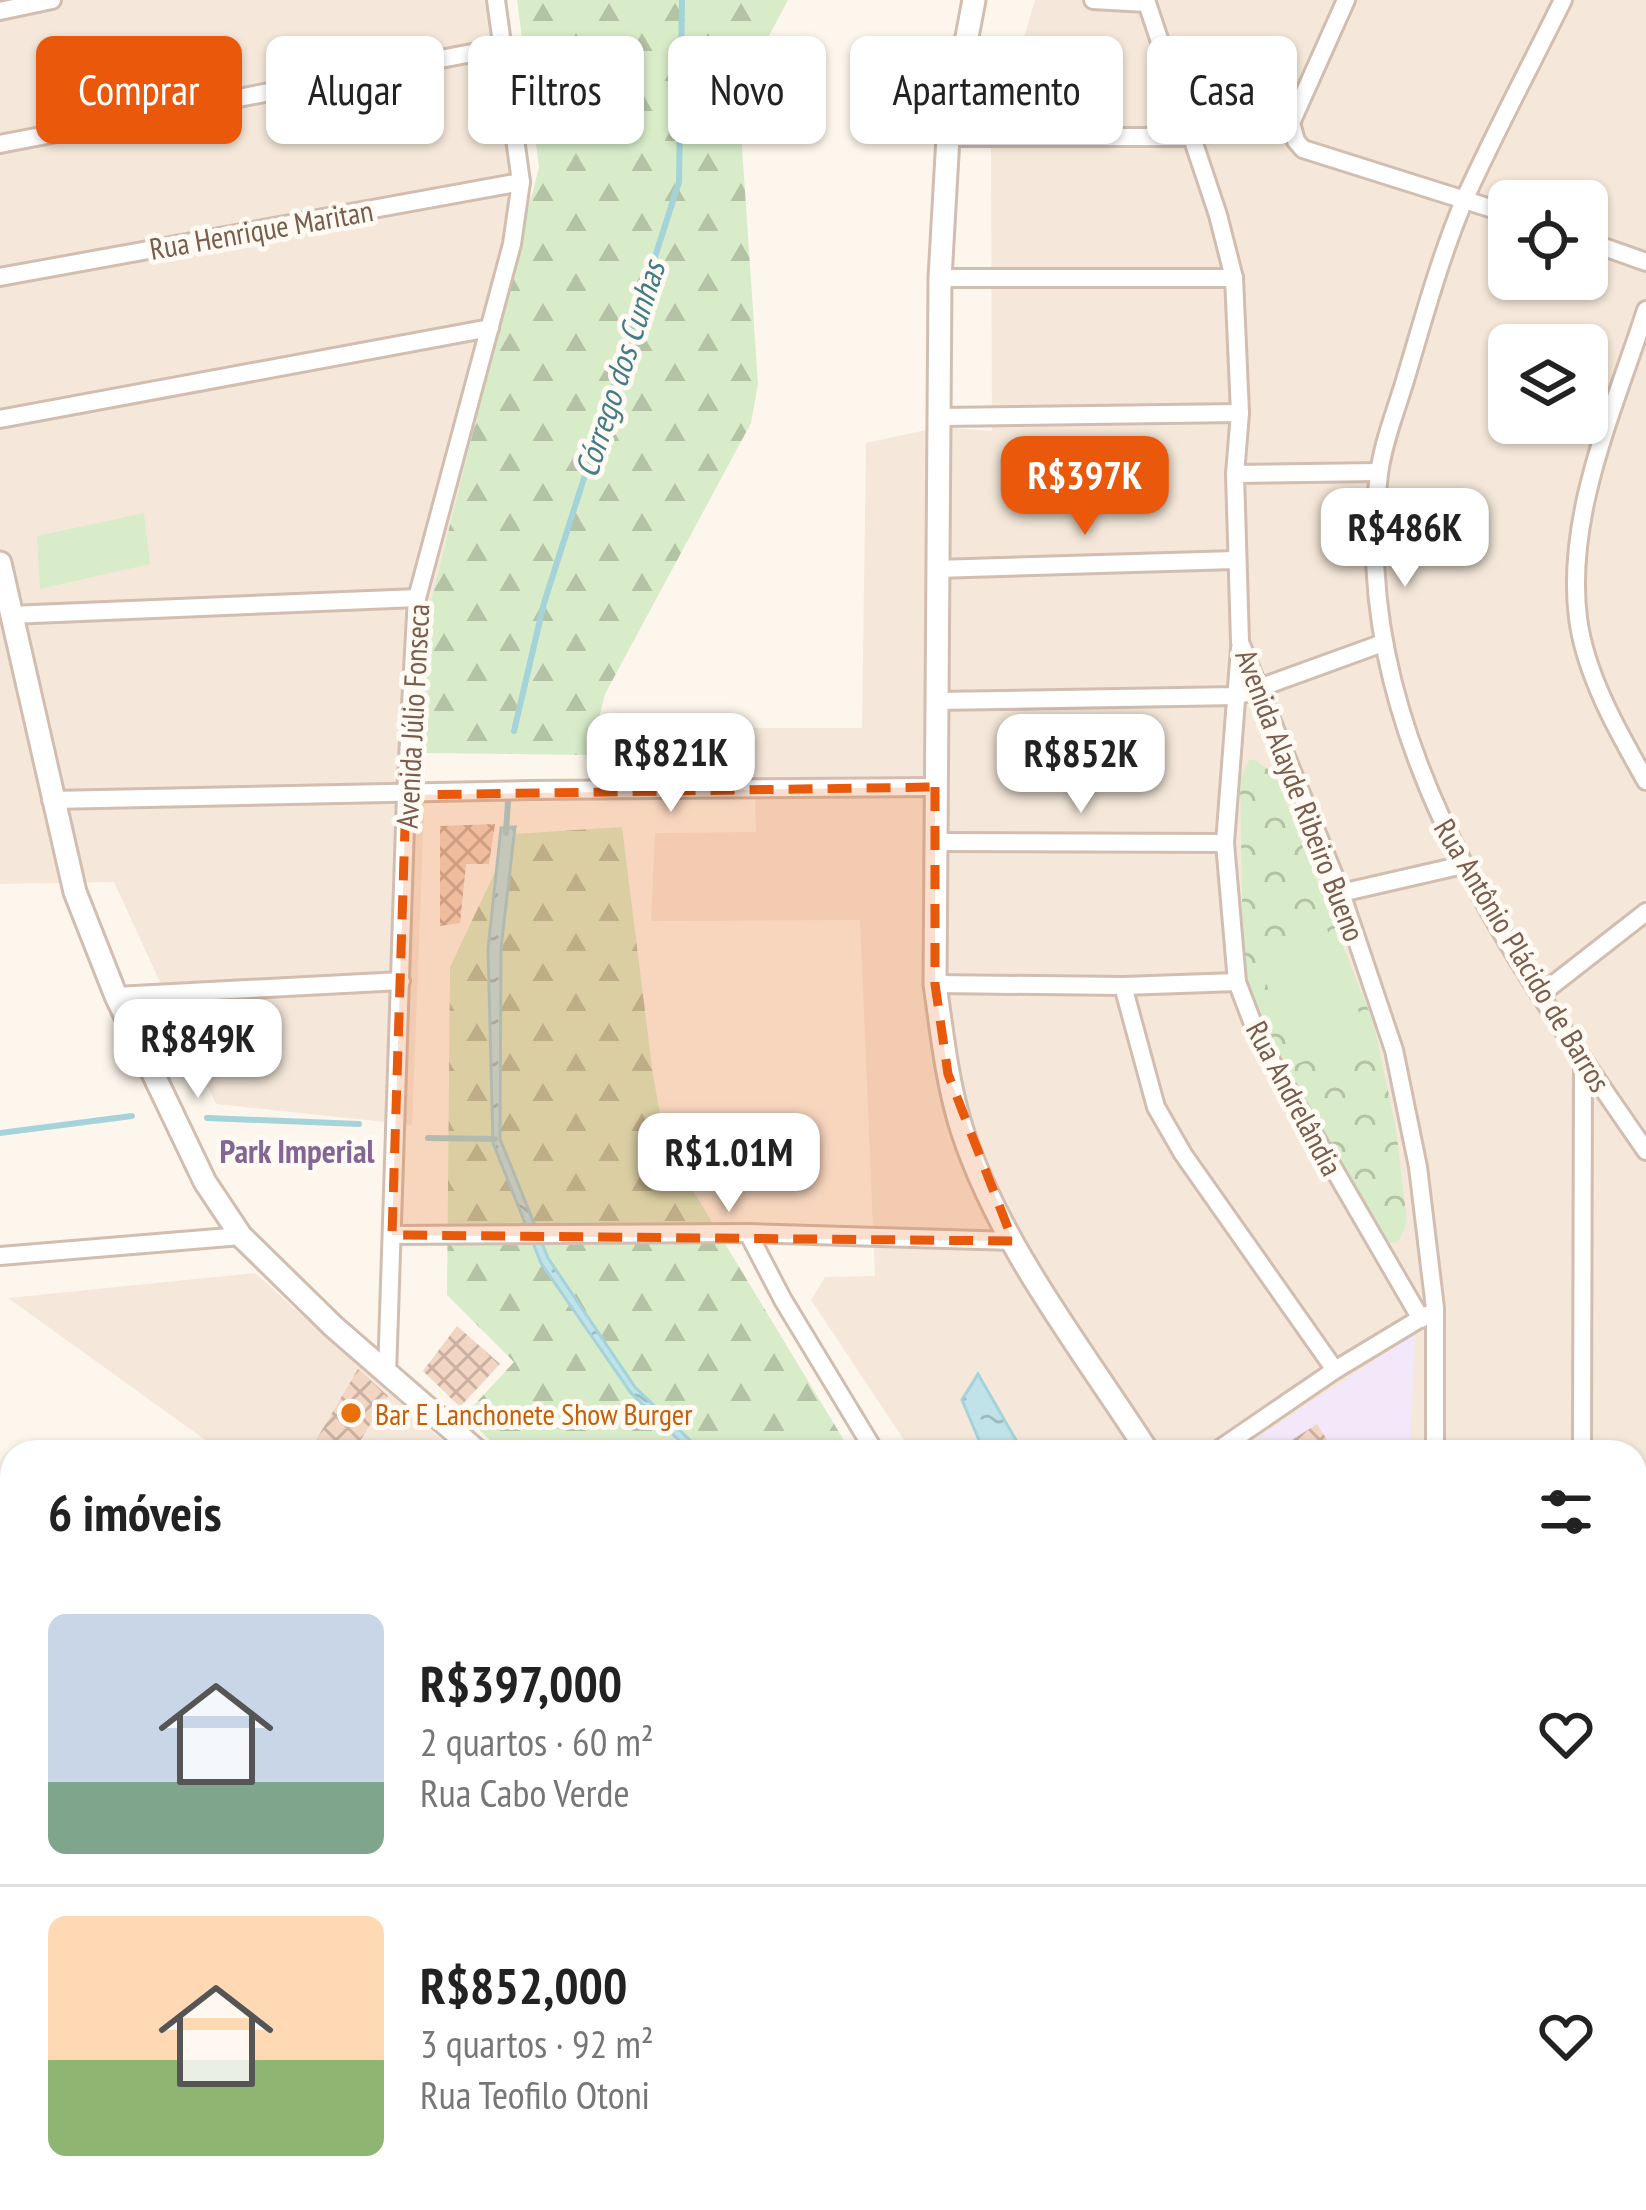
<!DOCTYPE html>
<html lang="pt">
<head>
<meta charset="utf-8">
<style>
	body { margin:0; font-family:"PT Sans Narrow",sans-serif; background:#f6f6f6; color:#222; height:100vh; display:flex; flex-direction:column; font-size:45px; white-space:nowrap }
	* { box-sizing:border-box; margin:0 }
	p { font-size:39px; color:#767676 }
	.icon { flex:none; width:66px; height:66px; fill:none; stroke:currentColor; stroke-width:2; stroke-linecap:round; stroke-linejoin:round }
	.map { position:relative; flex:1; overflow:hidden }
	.drawer { position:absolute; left:0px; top:1440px; width:1647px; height:771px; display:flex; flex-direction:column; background:#fff; border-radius:36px 36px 0 0; box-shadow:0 3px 9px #0004 }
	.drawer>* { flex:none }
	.top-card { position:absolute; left:36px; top:36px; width:1575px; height:108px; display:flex; gap:24px }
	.tools { position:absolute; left:1488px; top:180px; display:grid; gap:24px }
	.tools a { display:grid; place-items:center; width:120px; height:120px; border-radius:18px; background:#fff; box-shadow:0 3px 9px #0004; font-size:60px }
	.price { position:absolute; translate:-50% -102px; padding:0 27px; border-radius:24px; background:#fff; color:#222; font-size:39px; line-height:78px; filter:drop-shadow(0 3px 6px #0008) }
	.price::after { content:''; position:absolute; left:50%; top:72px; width:36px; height:27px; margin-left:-18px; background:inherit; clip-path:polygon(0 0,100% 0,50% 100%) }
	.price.current { background:#ea580c; color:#fff }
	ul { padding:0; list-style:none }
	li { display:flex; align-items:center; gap:36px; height:300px; padding:0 48px }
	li+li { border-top:3px solid #e0e0e0 }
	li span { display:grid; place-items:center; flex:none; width:336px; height:240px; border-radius:18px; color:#555 }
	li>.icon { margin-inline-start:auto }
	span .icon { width:144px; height:144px; fill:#fffc; stroke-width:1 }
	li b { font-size:51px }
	h2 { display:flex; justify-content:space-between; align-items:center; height:144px; padding:0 48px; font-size:51px }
	.chip { padding:0 42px; border-radius:18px; background:#fff; box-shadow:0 3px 9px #0004; font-size:42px; line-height:108px }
	.chip.current { background:#ea580c; color:#fff }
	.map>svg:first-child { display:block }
	.residential { fill:#f5e8da; fill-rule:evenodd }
	.education { fill:#f3e8fa }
	.grass { fill:url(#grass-tufts) }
	.forest { fill:url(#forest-firs) }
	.park { fill:url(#park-crowns) }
	.garden { fill:#d8ecc9 }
	.water { fill:url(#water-ripples); stroke:#a5d3da; stroke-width:3 }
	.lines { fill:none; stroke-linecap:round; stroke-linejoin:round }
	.stream { stroke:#a5d3da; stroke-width:6 }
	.building { fill:url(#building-cross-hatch) }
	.minor-casing { stroke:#d1beb0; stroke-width:22 }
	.tertiary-casing { stroke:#d1beb0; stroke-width:27 }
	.minor { stroke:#fff; stroke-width:16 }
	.tertiary { stroke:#fff; stroke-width:21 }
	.marked { fill:#e8590c; fill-opacity:0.2; stroke:#e8590c; stroke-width:9; stroke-dasharray:24 15; stroke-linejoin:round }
	.food-dot { fill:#e8710a; stroke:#fffaf3; stroke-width:4.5 }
	.labels { text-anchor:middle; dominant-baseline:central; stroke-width:10; stroke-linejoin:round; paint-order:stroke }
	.street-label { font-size:30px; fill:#7a5c4d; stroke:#fffaf3 }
	.food-label { font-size:30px; fill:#c56008; stroke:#fffaf3; text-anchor:start }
	.water-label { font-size:33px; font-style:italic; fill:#437c86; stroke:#fffaf3 }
	.neighbourhood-label { font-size:33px; font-weight:bold; fill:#846695; stroke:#fffaf3 }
</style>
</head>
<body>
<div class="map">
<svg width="1646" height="2210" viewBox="0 0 1646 2210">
	<defs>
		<pattern id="grass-tufts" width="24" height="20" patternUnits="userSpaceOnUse" patternTransform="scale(3)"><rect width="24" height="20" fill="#d8ecc9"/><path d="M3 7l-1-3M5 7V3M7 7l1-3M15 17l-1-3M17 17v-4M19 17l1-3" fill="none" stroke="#b4c2a5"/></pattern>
		<pattern id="forest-firs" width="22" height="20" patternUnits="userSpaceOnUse" patternTransform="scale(3)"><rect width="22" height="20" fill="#d8ecc9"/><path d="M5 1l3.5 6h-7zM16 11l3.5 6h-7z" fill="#b4c2a5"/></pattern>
		<pattern id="park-crowns" width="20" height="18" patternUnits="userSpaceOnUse" patternTransform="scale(3)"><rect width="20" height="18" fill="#d8ecc9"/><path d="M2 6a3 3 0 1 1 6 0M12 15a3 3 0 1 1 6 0" fill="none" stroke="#b4c2a5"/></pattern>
		<pattern id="water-ripples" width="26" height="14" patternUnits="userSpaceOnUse" patternTransform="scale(3)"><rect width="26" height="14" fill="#bfe3e8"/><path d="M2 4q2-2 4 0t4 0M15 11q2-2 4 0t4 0" fill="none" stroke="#a0bbbe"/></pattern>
		<pattern id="building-cross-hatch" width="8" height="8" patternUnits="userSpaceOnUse" patternTransform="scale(3)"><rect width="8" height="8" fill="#f3d5c3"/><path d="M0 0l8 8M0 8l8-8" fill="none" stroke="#cab0a1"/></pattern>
	</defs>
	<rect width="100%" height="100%" fill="#fdf6ec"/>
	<g class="residential">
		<path d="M0 0H506L536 238 432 601 412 1125 216 1104 114 882 0 884Z"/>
		<path d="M1035 0H1646V2210H1261L1252 2199H1635V1452H912L811 1300 825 1277 875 1276 860 920 651 921 655 833 756 832 753 728H862L866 443 940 427 992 431 991 149ZM1509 201H1587V279H1509ZM1509 345H1587V423H1509Z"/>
		<path d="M255 1273 455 1452H222L8 1298Z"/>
		<path d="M0 1959 12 1960V2192L0 2210Z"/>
		<path d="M744 2199H939L951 2210H747Z"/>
		<path d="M977 2199H1087L1094 2210H990Z"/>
	</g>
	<g class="education">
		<path d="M1415 1334 1410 1452H1235Z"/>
		<path d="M0 1628 12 1629V1960L0 1959Z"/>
	</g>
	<g class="grass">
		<path d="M62 2199H247L263 2210H112Z"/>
		<path d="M306 2199H696L709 2210H304Z"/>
	</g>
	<g class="forest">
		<path d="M517 0H788L761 51 741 132 758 384 751 423 605 694 590 755 423 753 430 605 539 167Z"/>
		<path d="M622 827 653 1075 666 1146 851 1452H503L464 1416 514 1362 447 1295 450 967 513 834Z"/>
	</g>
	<path class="park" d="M1249 760H1255L1275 774 1374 1024 1396 1129 1407 1222 1398 1242 1391 1243 1385 1237 1268 1039 1253 1002 1243 962 1240 780Z"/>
	<g class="garden">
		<path d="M144 513 150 564 40 589 37 536Z"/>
		<path d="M1327 929 1368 1036 1297 1064 1256 956Z"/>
	</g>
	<g class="water">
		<path d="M515 827 501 948 500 1139 548 1258 635 1387 702 1452H691L631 1393 541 1263 493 1143 488 949 501 828Z"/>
		<path d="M978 1374 1020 1447 1014 1452H984L962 1400Z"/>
	</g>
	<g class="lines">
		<g class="stream">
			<path d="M514 731 544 603 679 182 682 0"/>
			<path d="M506 833 508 801"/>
			<path d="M207 1118 359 1124"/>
			<path d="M0 1133 132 1116"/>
			<path d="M428 1138 495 1139"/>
		</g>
	</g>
	<g class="building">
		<path d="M495 824 489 864H466L460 923 440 926V826Z"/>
		<path d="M457 1326 500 1364 460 1407 423 1371Z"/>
		<path d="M358 1369 388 1396 353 1452H309Z"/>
		<path d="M1317 1424 1335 1452H1293L1287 1443Z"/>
		<path d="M2 1759 12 1760V1890H0Z"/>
	</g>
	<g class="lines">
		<g class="minor-casing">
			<g id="minor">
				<path d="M1093 0 1147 3"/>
				<path d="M1146 0 1218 215 1234 278 1240 413 1235 474 1240 642 1341 893 1394 1050 1418 1167 1435 1308V1452"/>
				<path d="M1346 0 1291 123 1296 141 1303 149 1509 214"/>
				<path d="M1563 0C1531 65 1496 130 1466 196 1441 254 1424 317 1406 377 1397 408 1383 442 1379 474 1346 729 1509 953 1646 1151"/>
				<path d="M0 11 52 0"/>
				<path d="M948 137H1190"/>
				<path d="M0 144 503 47"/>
				<path d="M1587 241 1646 262"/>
				<path d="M0 277 521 182"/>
				<path d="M940 278H1234"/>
				<path d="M1646 310C1615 407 1565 514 1578 618 1585 674 1618 732 1646 781"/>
				<path d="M941 417 1240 413"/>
				<path d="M0 419 490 328"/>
				<path d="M1235 474 1379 472"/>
				<path d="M936 569 1236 560"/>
				<path d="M10 615 417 598"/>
				<path d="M1240 648 1225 843 1237 982 1260 1042 1421 1319"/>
				<path d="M936 701 1237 696 1383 643"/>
				<path d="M51 800 531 790 935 787"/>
				<path d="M937 842 1225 843"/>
				<path d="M1341 893 1463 865"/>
				<path d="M935 984 1123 986 1237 982"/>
				<path d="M1123 986 1156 1107 1183 1154 1335 1370"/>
				<path d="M1541 994 1646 912"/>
				<path d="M116 996 401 981"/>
				<path d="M392 1235 748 1233"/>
				<path d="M0 1256 241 1236"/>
				<path d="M387 1375 406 795 417 598 512 244 521 182 496 0"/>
				<path d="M875 1452 783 1300 748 1233 1013 1241"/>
				<path d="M1215 1452 1335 1370 1426 1315"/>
				<path d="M1582 1452 1583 1063"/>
				<path d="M0 1603 12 1604"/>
				<path d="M0 1985 12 1989"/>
				<path d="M36 2199 79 2210"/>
				<path d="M951 2199 964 2210"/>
				<path d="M1099 2199 1107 2210"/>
				<path d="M1401 2199 1421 2210"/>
				<path d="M4 2210 12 2192"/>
			</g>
		</g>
		<g class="tertiary-casing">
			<g id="tertiary">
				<path d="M974 0 948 137 940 278 935 984C942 1033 947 1083 962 1130 1000 1247 1083 1350 1148 1452"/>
				<path d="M0 563 75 892 116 996 205 1182 241 1236 334 1327 478 1452"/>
				<path d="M714 2199 720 2210"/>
				<path d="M1627 2199 1633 2210"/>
			</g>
		</g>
		<use href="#minor" class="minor"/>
		<use href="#tertiary" class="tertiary"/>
	</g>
	<path class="marked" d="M935 787V984L948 1074 1013 1241 392 1235 406 795Z"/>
	<circle class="food-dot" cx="351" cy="1413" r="12"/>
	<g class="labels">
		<g class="street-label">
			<text transform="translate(261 229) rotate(-10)">Rua Henrique Maritan</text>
			<text transform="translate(412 716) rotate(-87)">Avenida Júlio Fonseca</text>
			<text transform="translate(1301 795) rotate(69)">Avenida Alayde Ribeiro Bueno</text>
			<text transform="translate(1523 955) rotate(59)">Rua Antônio Plácido de Barros</text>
			<text transform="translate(1295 1098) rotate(62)">Rua Andrelândia</text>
		</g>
		<g class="food-label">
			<text x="375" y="1413">Bar E Lanchonete Show Burger</text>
		</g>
		<g class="water-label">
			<text transform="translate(619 369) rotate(-72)">Córrego dos Cunhas</text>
		</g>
		<g class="neighbourhood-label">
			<text x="297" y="1150">Park Imperial</text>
		</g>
	</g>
</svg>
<div class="tools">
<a><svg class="icon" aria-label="locate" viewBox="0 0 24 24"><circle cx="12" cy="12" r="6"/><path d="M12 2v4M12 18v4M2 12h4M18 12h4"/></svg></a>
<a><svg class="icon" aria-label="layers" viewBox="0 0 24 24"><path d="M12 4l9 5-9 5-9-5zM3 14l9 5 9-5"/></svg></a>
</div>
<b class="price current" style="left:1085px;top:538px">R$397K</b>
<b class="price" style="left:1405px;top:590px">R$486K</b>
<b class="price" style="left:671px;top:815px">R$821K</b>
<b class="price" style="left:1081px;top:816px">R$852K</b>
<b class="price" style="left:198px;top:1101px">R$849K</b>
<b class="price" style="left:729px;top:1215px">R$1.01M</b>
<div class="top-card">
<a class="chip current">Comprar</a>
<a class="chip">Alugar</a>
<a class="chip">Filtros</a>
<a class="chip">Novo</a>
<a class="chip">Apartamento</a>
<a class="chip">Casa</a>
</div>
<section class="drawer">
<h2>6 imóveis<svg class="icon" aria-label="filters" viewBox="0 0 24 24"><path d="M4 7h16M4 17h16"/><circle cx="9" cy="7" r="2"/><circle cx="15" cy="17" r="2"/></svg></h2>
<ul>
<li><span style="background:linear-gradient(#c9d6e8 70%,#7fa58c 0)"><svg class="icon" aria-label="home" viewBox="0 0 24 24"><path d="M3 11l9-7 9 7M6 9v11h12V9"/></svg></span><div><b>R$397,000</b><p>2 quartos · 60 m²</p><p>Rua Cabo Verde</p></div><svg class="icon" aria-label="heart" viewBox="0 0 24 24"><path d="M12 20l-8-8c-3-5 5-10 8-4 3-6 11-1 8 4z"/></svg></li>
<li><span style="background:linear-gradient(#ffd9b3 60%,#8fb573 0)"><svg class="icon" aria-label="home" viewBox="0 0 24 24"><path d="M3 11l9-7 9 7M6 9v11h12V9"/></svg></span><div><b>R$852,000</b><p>3 quartos · 92 m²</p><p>Rua Teofilo Otoni</p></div><svg class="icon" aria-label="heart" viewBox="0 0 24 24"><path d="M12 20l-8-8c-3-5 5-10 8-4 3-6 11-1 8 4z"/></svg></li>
</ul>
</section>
</div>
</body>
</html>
